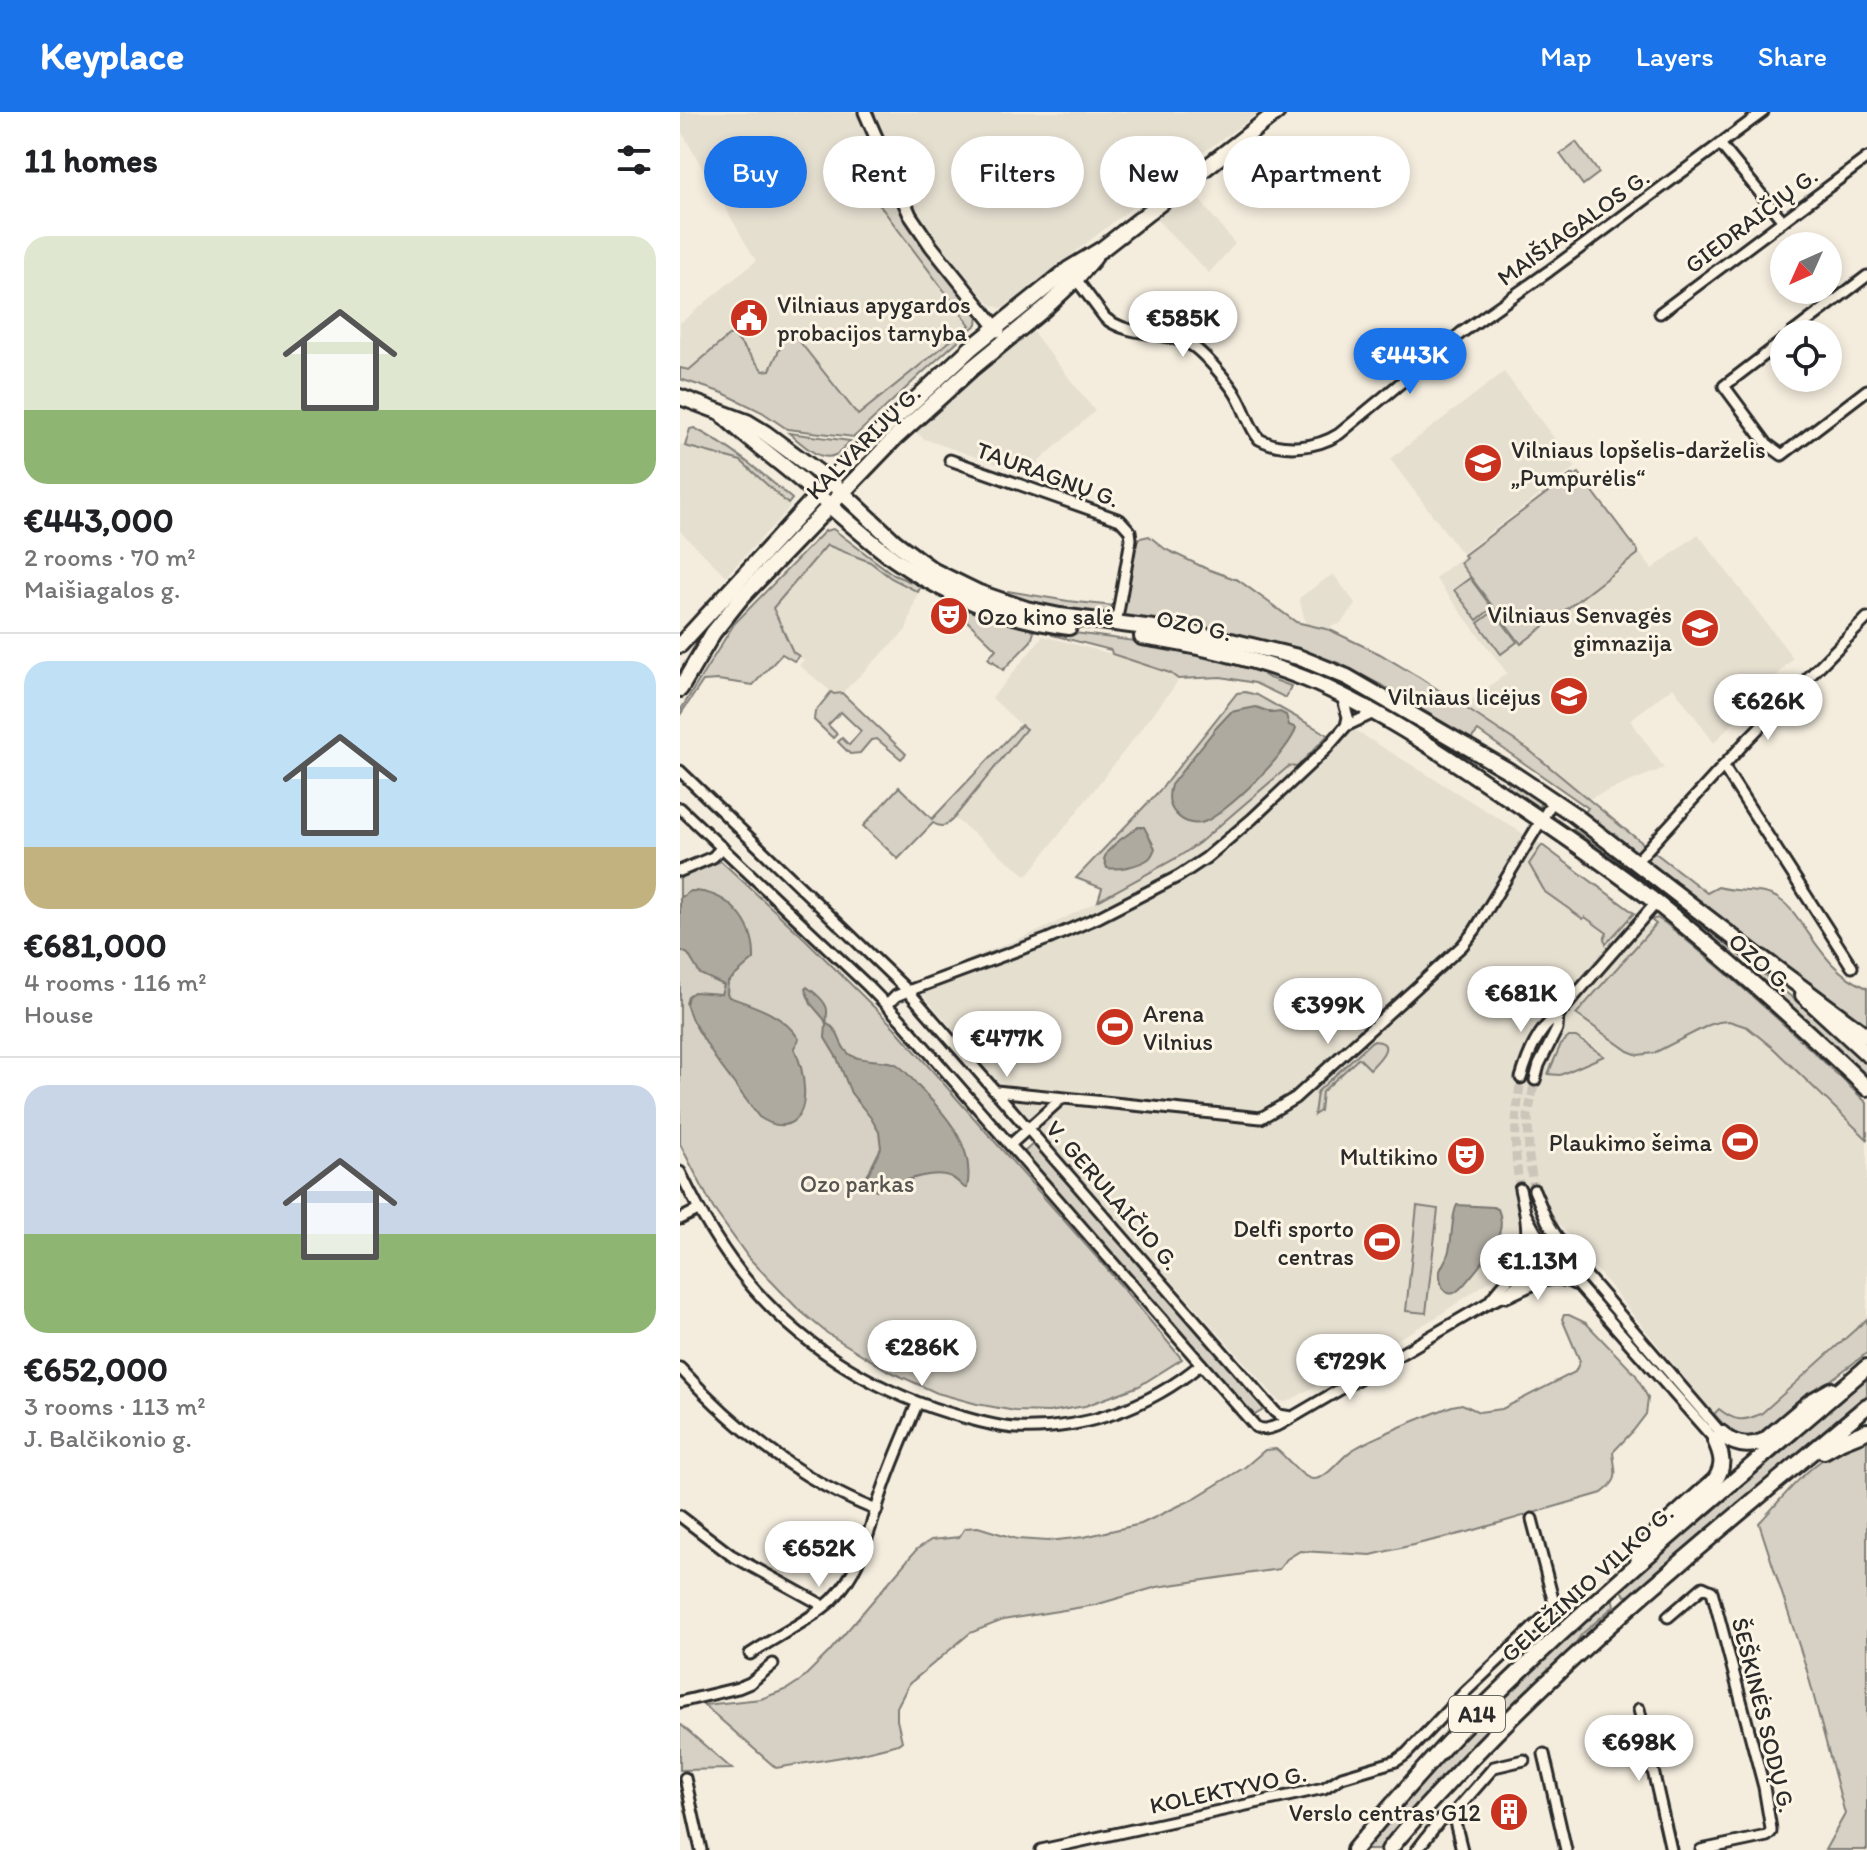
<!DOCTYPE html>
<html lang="en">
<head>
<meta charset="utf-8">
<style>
	body { margin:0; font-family:Itim,sans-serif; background:#f6f6f6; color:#202124; height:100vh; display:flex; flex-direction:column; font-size:30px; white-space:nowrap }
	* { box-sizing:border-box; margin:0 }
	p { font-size:26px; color:#757577 }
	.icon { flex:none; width:44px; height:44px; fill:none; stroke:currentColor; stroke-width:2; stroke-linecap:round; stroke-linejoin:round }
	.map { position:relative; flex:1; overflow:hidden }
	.drawer { display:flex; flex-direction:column; background:#fff; width:680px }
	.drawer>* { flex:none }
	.banner { position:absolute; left:24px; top:24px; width:760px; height:72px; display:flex; gap:16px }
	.needle { width:52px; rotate:225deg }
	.fabs { position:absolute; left:1090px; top:120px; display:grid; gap:16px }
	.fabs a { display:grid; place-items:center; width:72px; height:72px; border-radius:50%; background:#fff; box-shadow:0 4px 12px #0003; font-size:40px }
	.price { position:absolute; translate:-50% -68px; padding:0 18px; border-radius:28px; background:#fff; color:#222; font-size:26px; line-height:52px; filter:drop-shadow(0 2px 4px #0008) }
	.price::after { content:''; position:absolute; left:50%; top:48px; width:24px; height:18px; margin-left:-12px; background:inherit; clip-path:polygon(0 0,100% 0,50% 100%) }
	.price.selected { background:#1a73e8; color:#fff }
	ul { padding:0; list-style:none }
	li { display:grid; align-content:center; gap:16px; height:424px; padding:0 24px }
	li+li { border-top:2px solid #e0e0e0 }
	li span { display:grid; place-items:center; height:248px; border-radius:24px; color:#555 }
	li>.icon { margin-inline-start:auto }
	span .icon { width:144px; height:144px; fill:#fffc; stroke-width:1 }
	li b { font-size:34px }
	h2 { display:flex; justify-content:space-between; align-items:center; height:96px; padding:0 24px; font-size:34px }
	.pill { padding:0 28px; border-radius:36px; background:#fff; box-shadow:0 4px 12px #0003; font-size:28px; line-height:72px }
	.pill.selected { background:#1a73e8; color:#fff }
	header { display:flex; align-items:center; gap:48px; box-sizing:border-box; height:112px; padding:0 40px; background:#1a73e8; color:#fff }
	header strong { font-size:38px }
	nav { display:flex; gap:44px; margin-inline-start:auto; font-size:28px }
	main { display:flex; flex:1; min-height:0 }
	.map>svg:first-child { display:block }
	.built { fill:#e5dfd0 }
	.green { fill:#d6d1c4; stroke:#807e78; stroke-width:2 }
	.water { fill:#afaaa0; stroke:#7a7771; stroke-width:2 }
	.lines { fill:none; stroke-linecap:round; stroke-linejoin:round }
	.minor-tunnel { stroke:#ccc6ba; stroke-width:9; stroke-dasharray:9 4.5; stroke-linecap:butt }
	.minor-casing { stroke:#2b2b2b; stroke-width:15 }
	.tertiary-casing { stroke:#2b2b2b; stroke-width:17 }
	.primary-casing { stroke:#2b2b2b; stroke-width:20 }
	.trunk-casing { stroke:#2b2b2b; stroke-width:20 }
	.minor { stroke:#fcf5e5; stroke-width:9 }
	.tertiary { stroke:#fcf5e5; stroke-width:11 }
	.primary { stroke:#fcf5e5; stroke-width:14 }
	.trunk { stroke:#fcf5e5; stroke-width:14 }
	.labels { text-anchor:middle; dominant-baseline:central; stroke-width:6; stroke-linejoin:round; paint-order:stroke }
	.shield { fill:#fcf5e5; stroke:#6a6863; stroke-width:2 }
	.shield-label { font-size:22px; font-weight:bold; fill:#2b2b2b }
	.street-label { font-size:24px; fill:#2b2b2b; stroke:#fcf5e5 }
	.poi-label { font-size:24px; fill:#2b2b2b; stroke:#fcf5e5; text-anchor:end }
	.park-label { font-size:24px; fill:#565451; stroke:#fcf5e5 }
</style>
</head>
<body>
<header>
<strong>Keyplace</strong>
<nav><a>Map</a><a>Layers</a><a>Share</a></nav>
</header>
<main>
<section class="drawer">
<h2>11 homes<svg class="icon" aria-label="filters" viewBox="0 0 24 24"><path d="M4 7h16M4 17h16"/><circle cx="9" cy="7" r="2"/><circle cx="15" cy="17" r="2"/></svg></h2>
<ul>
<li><span style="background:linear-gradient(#dfe7d0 70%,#8fb573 0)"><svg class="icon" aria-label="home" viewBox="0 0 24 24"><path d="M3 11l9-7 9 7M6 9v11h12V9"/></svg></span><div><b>€443,000</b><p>2 rooms · 70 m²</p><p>Maišiagalos g.</p></div></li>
<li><span style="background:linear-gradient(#bfe0f5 75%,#c2b280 0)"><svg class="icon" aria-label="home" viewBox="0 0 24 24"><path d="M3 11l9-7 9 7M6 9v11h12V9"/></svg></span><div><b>€681,000</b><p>4 rooms · 116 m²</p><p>House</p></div></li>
<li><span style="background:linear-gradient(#c9d6e8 60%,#8fb573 0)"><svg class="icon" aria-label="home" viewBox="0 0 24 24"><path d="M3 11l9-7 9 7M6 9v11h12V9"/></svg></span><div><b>€652,000</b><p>3 rooms · 113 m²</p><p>J. Balčikonio g.</p></div></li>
</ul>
</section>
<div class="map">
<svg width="1187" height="1738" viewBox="0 0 1187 1738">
	<rect width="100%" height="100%" fill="#f4edde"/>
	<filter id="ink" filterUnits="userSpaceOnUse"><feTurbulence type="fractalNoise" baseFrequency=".0125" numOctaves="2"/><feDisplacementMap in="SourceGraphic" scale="16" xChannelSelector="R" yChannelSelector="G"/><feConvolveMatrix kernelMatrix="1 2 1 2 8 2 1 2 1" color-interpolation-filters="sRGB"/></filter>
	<g filter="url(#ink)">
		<g class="built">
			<path d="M0 0H180L207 71 191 81 291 213 178 303 96 242 90 258H8L0 256V211L76 149 0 17Z"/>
			<path d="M193 0H580L514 47 325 195 320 196 310 192 241 109 232 96Z"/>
			<path d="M515 82 555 132 529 161 476 107 495 92Z"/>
			<path d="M349 215 415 299 345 362 244 327 235 319 260 293Z"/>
			<path d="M824 260 896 355 782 442 710 347Z"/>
			<path d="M0 332 61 349 110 394 103 403 46 464 0 419Z"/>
			<path d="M899 361 972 457 1018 422 1113 546 1034 631 993 575 950 608 984 656 908 687 849 638 784 594 827 561 755 466 892 362 894 364Z"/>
			<path d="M147 432 190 450 211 466 238 480 226 518 162 581 154 582 119 553 124 548 113 541 93 496Z"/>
			<path d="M653 462 676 492 660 512 652 514 650 518 624 512 625 509 619 486Z"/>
			<path d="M363 524 432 542 490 561 498 567 494 575 347 764 274 706 346 618 312 586Z"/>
			<path d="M660 609 862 733 850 752 865 780 895 803 905 805 928 822 926 831 954 801 973 815 897 901 988 935 1015 920 1039 910 1049 909 1067 915 1094 937 1187 1027V1207L1082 1301 1068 1308 1055 1307 1039 1298 1034 1302 880 1113 814 1166 755 1206 609 1289 604 1290 598 1288 339 997 259 901 232 870 363 817 446 775 500 744 519 731 609 654 638 633Z"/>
		</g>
		<g class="green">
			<path d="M896 30 919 61 903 73 880 42Z"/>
			<path d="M207 71 227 109 298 203 297 212 290 218 241 262 174 325 107 317 82 300 43 281 0 267V256L9 258 52 221 83 259 90 258 102 231 112 220 178 303 290 213 195 87 190 80Z"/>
			<path d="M14 316C51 335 81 360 112 387L108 392 61 349 5 334 10 317Z"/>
			<path d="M109 321 170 329C166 333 161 341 155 343 140 351 120 330 109 321Z"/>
			<path d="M899 361 958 439V442L841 532 780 451 786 446 784 443 892 362 894 364Z"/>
			<path d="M153 417 214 463 241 474 238 480 211 466 190 450 147 433 93 496 113 540 119 544 114 549 102 542 73 573 38 568 23 569 0 603V599L54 512 145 419Z"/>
			<path d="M469 424 485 437 527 457 558 468 616 510 650 518 700 542 742 567 849 638 942 715 1027 781 1038 775C1059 781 1083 776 1099 787 1110 794 1117 805 1124 815 1143 842 1155 862 1187 876V921L1119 864 903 703 908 696 798 619 791 627 705 575 661 552 614 535 524 515 364 494 326 483 328 479 388 489 443 495 456 427Z"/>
			<path d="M790 466 812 496 797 508 774 478Z"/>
			<path d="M289 498 347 516 354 520 351 529 323 558 313 549 312 550 308 546 316 537 282 504Z"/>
			<path d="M814 499 837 530 821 542 798 511Z"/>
			<path d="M372 518 477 532 566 551 589 566 611 574 606 586 575 571 541 565 498 567 490 561 432 542 431 538 372 523 370 520Z"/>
			<path d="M527 529 639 557 752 618 749 626 826 675 831 669 860 688V693L857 698 747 627Z"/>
			<path d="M151 580 154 582 162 581 226 642 221 647 197 627 191 628 180 641 170 642 158 630 162 626 169 633 181 619 161 600 148 613 157 622 153 626 134 608 135 600Z"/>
			<path d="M565 580 577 583 648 623 617 655 609 654 519 731 500 744 418 789 422 776 396 766 481 677 557 581Z"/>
			<path d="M341 613 346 617 274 706C267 713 262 717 253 711L218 747 183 714 219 675 252 707Z"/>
			<path d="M893 717C994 792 1095 866 1187 951V969L890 721Z"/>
			<path d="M862 733 954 801 926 832 924 827 927 821 905 805 903 807 865 780 849 752Z"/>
			<path d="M41 749 125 827 213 914 427 1157 502 1247 459 1274 405 1294 369 1300 335 1299 297 1292 257 1281 207 1258 147 1221 118 1197 68 1145 33 1096 0 1032V766Z"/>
			<path d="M977 806 985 811C1056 867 1122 928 1187 991V1027L1094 937 1067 915 1049 909 1039 910 1029 913 974 941 958 943 948 939 896 902 976 812 971 808Z"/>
			<path d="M889 925H896L924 944 880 963 868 962 881 932Z"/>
			<path d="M692 929C719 929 698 949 690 957L679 946 642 980 640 999 634 1003 637 980Z"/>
			<path d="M354 1031 585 1297 573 1304 344 1040Z"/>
			<path d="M737 1094 758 1097 746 1201 726 1199Z"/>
			<path d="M884 1203H889L906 1211 956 1263 968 1286 966 1302 953 1319 933 1340C935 1362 941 1366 922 1381L788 1420 691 1443 620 1439 607 1447 599 1457 477 1475 415 1493 323 1508 290 1521 229 1572 217 1595V1608L222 1629 218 1632 174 1643 96 1656 24 1593 81 1587 107 1577 121 1568 149 1540 237 1437 251 1428 279 1425 285 1416 298 1415 337 1427 368 1429 404 1425 461 1412 513 1387 565 1355 585 1338 596 1337C606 1344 622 1367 634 1367 649 1366 661 1344 674 1337 703 1320 740 1307 772 1294L782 1292 799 1300 822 1297 895 1260 900 1249 882 1207Z"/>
			<path d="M1187 1207V1241L1120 1291 1084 1322 1068 1326 1059 1324 1046 1315 1034 1302 1039 1297C1055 1310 1064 1310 1082 1301Z"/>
			<path d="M1187 1266V1285L955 1483 945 1484 942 1478 944 1473Z"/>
			<path d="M1187 1324V1738H1145L1165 1702 1126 1555 1079 1411C1099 1390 1118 1365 1142 1348 1155 1338 1171 1331 1187 1324Z"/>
			<path d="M929 1487 933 1488 934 1494 902 1522 886 1544 793 1634 701 1738H682L771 1634 831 1575 924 1489Z"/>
			<path d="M0 1612 52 1657 0 1658Z"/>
		</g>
		<g class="water">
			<path d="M576 595 593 601 600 600 606 603 609 613 616 616C611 638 546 702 524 710 514 714 503 710 496 702 488 694 488 683 491 673L536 616 551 600Z"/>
			<path d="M458 715H464L475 736C473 741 472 745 467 748 457 754 438 758 427 756L424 747 427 740 437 730Z"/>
			<path d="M11 779C48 779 75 810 74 847L48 870 47 882 49 885C75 894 104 903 119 927L114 936C123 955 134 1002 108 1012 98 1016 88 1011 79 1005L35 946 12 908 6 892 8 884 14 880 41 882 44 873 20 862 8 842 0 838V786Z"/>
			<path d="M127 875C134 880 148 891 147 900 147 904 146 908 147 912 160 917 158 932 168 941 177 950 204 947 216 952 225 957 232 967 238 974 265 1002 296 1034 287 1076H285C280 1072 275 1066 269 1064 250 1057 214 1073 196 1078L188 1072 186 1066 201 1036 199 1020 191 1006 171 981 157 946 145 926 146 912 144 907 131 892 125 877Z"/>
			<path d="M777 1093 813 1095 818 1097C829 1121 806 1146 792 1163 787 1169 781 1178 774 1181 762 1185 759 1167 760 1159 762 1153 766 1148 768 1142 773 1128 771 1103 777 1093Z"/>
		</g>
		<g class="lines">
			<g class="minor-tunnel">
				<path d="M840 1077C833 1035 835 1008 841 966"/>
				<path d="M854 1078 849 1045 848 1004 855 968"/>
			</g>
			<g class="minor-casing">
				<g id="minor">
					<path d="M1040 32 1103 109"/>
					<path d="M396 167 425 206C449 225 482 218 509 232 522 238 553 275 559 288 566 301 570 316 579 327 603 340 637 336 659 322L781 221 869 159 1083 0"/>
					<path d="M980 201 1187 46"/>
					<path d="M1111 222 1187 164"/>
					<path d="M1104 228 1044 274 1087 332 1102 343 1187 278"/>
					<path d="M270 348 440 408 450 419 451 427 436 512"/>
					<path d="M662 584 668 605 666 614"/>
					<path d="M1043 654 1172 855"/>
					<path d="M0 659 228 879 595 1300 599 1303 611 1305"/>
					<path d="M0 696 188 874 220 907 576 1315C585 1319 590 1316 599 1313L808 1191C835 1181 858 1151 881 1133"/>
					<path d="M956 750 1068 627 1187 506"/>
					<path d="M0 759 33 745 42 735"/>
					<path d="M207 893 216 884 228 879 368 827 419 805 499 764 526 746 572 707 645 638 666 614 694 601"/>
					<path d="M841 966C848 943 858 917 878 903L976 791"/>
					<path d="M855 968 859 953 877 917 878 903"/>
					<path d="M316 979 581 1006 615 986 782 834 795 818 873 689"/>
					<path d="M330 1033 381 987"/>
					<path d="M0 1060C20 1102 43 1142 74 1177 128 1239 203 1284 283 1305 300 1310 318 1315 336 1316 403 1319 470 1295 521 1252"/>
					<path d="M854 1078 867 1109 887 1141 1041 1321"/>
					<path d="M846 1103 855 1119 877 1149 1035 1328"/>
					<path d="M0 1107 18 1098"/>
					<path d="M839 1153C852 1129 846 1102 840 1077"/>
					<path d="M826 1185C848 1176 871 1159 894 1172"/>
					<path d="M808 1191C827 1167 851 1142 876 1124"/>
					<path d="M0 1256C43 1303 89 1343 145 1374 162 1383 179 1392 197 1398"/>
					<path d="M0 1404 51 1443 144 1494"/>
					<path d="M988 1505 1023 1475 1032 1479 1084 1675 1091 1717V1720L1087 1724 1021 1738"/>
					<path d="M70 1542C95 1525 131 1508 152 1488 181 1459 188 1420 201 1383 211 1352 225 1322 237 1292"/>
					<path d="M0 1590 58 1576 70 1571 93 1552"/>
					<path d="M959 1597 991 1738"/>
					<path d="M864 1642 886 1738"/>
					<path d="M5 1666 21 1738"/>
					<path d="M773 1702 782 1738"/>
					<path d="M361 1738 644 1676 662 1665 716 1649 726 1642 785 1580 875 1495 852 1407"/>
					<path d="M737 1738 760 1708 773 1702 814 1655 844 1648"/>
				</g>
			</g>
			<g class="tertiary-casing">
				<path id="tertiary" d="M185 0 230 103 251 134 319 219"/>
			</g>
			<g class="primary-casing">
				<g id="primary">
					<path d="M0 285 67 310 85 321 150 369 215 430 240 449 254 459 299 481 346 497 380 504 497 519 551 529 618 545 667 565 829 659 893 702 1089 853"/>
					<path d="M45 305C70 329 99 349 125 372 154 397 183 424 214 447 266 484 327 507 389 515"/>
					<path d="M462 525C518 533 573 546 626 567 691 594 751 634 809 673 866 711 924 750 978 792 1051 850 1120 912 1187 976"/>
					<path d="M0 533 163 355 291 236 389 157 422 137 597 0"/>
					<path d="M0 577 33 521 61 486 214 327 291 257 364 197 396 167 414 146"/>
					<path d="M1123 883 1187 942"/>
				</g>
			</g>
			<g class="trunk-casing">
				<g id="trunk">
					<path d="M1082 846 1187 924"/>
					<path d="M1041 1321C1053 1333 1068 1336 1084 1329L1130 1290 1151 1278"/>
					<path d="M1144 1339 1162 1329 1187 1319"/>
					<path d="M957 1443 976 1421 1035 1368C1045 1354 1042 1343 1035 1328"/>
					<path d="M674 1738C708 1698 742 1657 779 1619 907 1490 1049 1374 1187 1255"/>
					<path d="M709 1738C731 1709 757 1683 782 1656 906 1524 1049 1410 1187 1294"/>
				</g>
			</g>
			<use href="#minor" class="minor"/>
			<use href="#tertiary" class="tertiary"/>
			<use href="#primary" class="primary"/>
			<use href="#trunk" class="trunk"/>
		</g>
	</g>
	<defs>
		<g id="civic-disc" transform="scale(2)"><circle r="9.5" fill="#c8321e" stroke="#fcf5e5"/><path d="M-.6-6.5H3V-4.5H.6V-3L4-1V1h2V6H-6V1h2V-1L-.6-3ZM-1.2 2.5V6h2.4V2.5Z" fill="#fff"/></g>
		<g id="school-disc" transform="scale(2)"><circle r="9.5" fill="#c8321e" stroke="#fcf5e5"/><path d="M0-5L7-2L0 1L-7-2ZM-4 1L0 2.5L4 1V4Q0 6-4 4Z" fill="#fff"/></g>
		<g id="theatre-disc" transform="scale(2)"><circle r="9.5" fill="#c8321e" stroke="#fcf5e5"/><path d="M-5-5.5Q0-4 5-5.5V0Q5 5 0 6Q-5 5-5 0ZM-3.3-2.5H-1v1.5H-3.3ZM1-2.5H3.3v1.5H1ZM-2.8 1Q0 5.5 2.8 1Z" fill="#fff"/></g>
		<g id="stadium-disc" transform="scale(2)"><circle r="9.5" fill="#c8321e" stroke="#fcf5e5"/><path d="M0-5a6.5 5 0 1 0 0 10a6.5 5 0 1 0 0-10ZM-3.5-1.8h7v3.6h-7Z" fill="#fff"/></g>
		<g id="building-disc" transform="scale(2)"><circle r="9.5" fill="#c8321e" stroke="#fcf5e5"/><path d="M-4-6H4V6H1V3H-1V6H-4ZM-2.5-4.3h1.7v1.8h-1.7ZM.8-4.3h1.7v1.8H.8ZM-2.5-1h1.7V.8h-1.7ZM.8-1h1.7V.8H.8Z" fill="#fff"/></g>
	</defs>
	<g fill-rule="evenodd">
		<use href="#civic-disc" x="69" y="206"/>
		<use href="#school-disc" x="803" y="351"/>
		<use href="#theatre-disc" x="269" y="504"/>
		<use href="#school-disc" x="1020" y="516"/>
		<use href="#school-disc" x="889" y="584"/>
		<use href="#stadium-disc" x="435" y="915"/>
		<use href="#stadium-disc" x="1060" y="1030"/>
		<use href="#theatre-disc" x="786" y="1044"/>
		<use href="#stadium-disc" x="702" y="1130"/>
		<use href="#building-disc" x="829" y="1700"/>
	</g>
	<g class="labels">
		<rect class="shield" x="769" y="1584" width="56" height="36" rx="6"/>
		<g class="shield-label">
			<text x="797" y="1602">A14</text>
		</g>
		<g class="street-label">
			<text transform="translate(1071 108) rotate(-37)">GIEDRAIČIŲ G.</text>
			<text transform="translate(893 115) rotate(-36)">MAIŠIAGALOS G.</text>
			<text transform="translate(183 330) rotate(-45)">KALVARIJŲ G.</text>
			<text transform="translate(368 362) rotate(20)">TAURAGNŲ G.</text>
			<text transform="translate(514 513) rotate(12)">OZO G.</text>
			<text transform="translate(1081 850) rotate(41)">OZO G.</text>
			<text transform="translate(433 1083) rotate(49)">V. GERULAIČIO G.</text>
			<text transform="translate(907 1471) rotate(-42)">GELEŽINIO VILKO G.</text>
			<text transform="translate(1084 1603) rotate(76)">ŠEŠKINĖS SODŲ G.</text>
			<text transform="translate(548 1677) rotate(-12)">KOLEKTYVO G.</text>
		</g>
		<g class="poi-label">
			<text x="97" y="192" text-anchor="start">Vilniaus apygardos<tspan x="97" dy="28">probacijos tarnyba</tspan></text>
			<text x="831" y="337" text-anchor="start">Vilniaus lopšelis-darželis<tspan x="831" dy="28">„Pumpurėlis“</tspan></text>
			<text x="992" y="502">Vilniaus Senvagės<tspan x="992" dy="28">gimnazija</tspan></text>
			<text x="297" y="504" text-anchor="start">Ozo kino salė</text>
			<text x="861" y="584">Vilniaus licėjus</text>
			<text x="463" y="901" text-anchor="start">Arena<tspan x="463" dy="28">Vilnius</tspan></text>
			<text x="1032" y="1030">Plaukimo šeima</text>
			<text x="758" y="1044">Multikino</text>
			<text x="674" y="1116">Delfi sporto<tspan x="674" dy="28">centras</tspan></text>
			<text x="801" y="1700">Verslo centras G12</text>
		</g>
		<g class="park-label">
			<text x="177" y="1071">Ozo parkas</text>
		</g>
	</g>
</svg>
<div class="fabs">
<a><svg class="needle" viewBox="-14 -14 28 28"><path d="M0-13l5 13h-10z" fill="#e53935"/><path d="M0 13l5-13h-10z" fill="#757577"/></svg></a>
<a><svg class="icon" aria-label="locate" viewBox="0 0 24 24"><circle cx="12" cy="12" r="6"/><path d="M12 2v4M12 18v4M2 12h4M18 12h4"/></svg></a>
</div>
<b class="price" style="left:503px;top:247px">€585K</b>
<b class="price selected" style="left:730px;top:284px">€443K</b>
<b class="price" style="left:1088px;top:630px">€626K</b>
<b class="price" style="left:841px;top:922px">€681K</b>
<b class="price" style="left:648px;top:934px">€399K</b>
<b class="price" style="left:327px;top:967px">€477K</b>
<b class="price" style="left:858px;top:1190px">€1.13M</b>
<b class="price" style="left:242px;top:1276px">€286K</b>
<b class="price" style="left:670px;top:1290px">€729K</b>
<b class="price" style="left:139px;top:1477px">€652K</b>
<b class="price" style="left:959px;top:1671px">€698K</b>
<div class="banner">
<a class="pill selected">Buy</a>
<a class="pill">Rent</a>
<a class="pill">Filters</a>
<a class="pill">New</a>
<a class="pill">Apartment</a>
</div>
</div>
</main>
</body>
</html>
